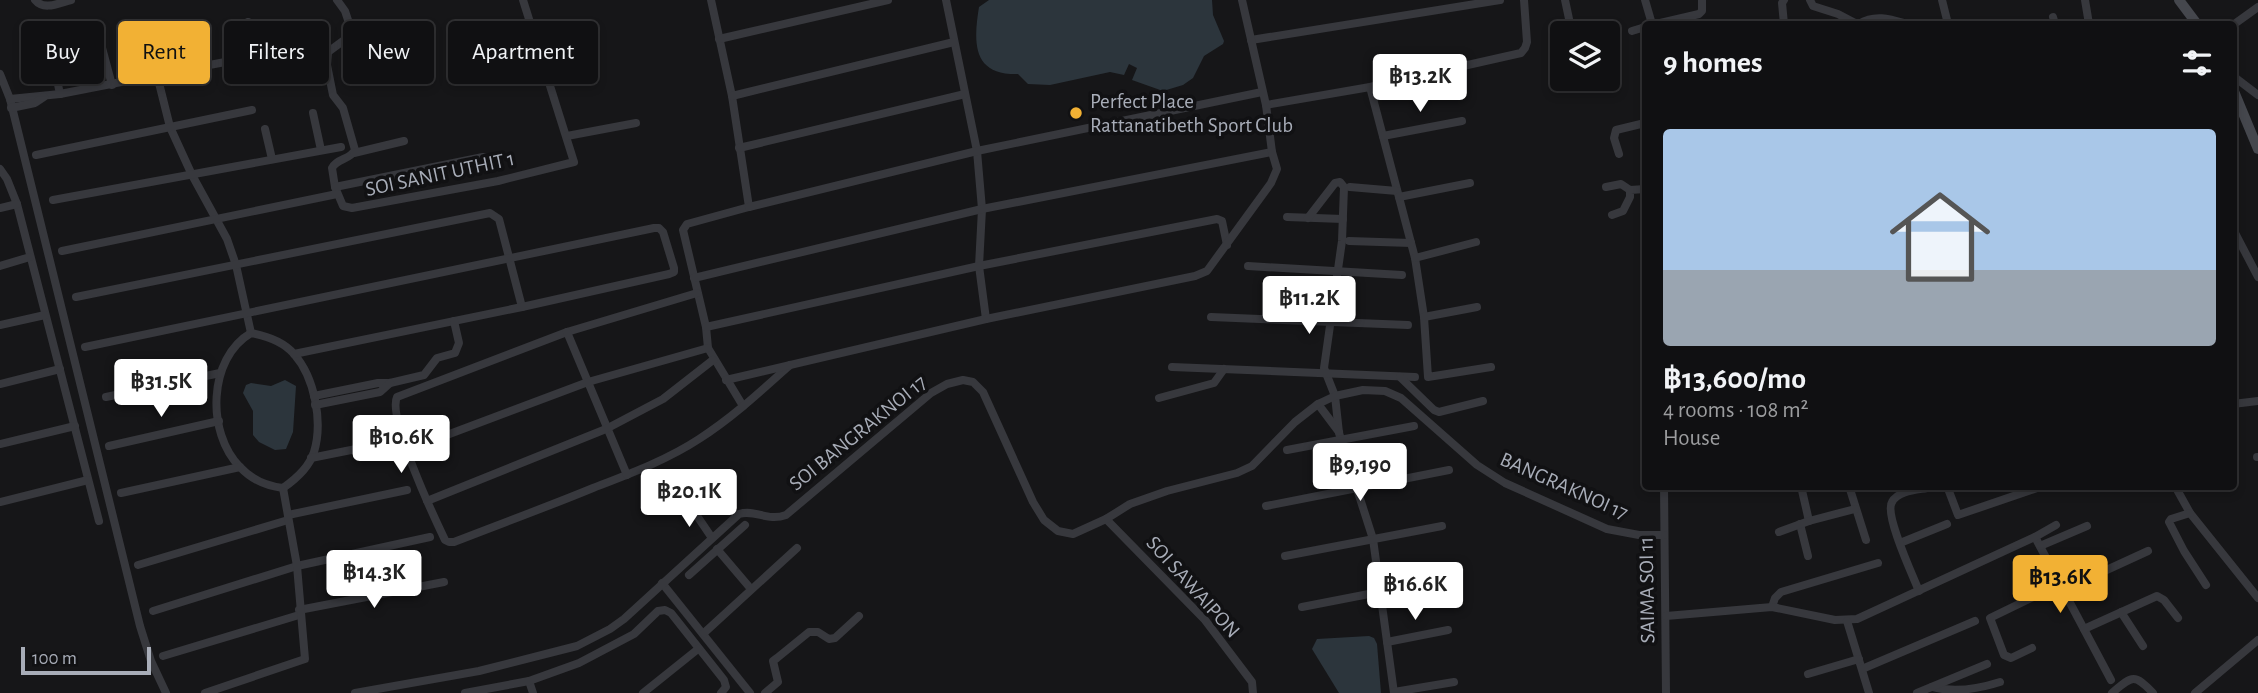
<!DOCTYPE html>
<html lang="en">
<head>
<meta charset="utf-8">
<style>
	body { margin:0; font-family:"Alegreya Sans",sans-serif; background:#19191b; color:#f1f3f6; height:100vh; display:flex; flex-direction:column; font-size:26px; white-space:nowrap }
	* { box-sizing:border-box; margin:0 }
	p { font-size:23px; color:#9c9d9f }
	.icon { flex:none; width:38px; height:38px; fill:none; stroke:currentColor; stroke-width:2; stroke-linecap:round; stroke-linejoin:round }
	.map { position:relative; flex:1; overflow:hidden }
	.details { position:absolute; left:1642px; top:21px; width:595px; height:469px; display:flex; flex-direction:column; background:#101012; border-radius:7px; box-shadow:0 4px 10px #0003,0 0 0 2px #303032 }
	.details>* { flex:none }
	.banner { position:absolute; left:21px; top:21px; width:665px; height:63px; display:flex; gap:14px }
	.controls { position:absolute; left:1550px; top:21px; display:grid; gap:14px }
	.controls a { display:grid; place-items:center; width:70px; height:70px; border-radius:7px; background:#101012; box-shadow:0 4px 10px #0003,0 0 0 2px #303032; font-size:35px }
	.scale { position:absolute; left:21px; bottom:18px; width:130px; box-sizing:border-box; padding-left:7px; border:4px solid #a8adb8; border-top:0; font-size:19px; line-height:24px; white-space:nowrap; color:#a8adb8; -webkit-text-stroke:5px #111113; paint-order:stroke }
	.price { position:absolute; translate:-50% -60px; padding:0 16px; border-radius:7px; background:#fff; color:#222; font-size:23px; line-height:46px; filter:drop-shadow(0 2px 4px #0008) }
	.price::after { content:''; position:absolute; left:50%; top:42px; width:21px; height:16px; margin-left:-10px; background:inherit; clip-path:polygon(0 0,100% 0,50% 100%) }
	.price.current { background:#f2b134; color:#111 }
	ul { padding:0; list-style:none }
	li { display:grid; align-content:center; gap:14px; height:371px; padding:0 21px }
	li+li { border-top:2px solid #303032 }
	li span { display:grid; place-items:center; height:217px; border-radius:7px; color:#555 }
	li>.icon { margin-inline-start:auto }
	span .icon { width:126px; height:126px; fill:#fffc; stroke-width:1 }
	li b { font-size:30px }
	h2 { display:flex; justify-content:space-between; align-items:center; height:84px; padding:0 21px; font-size:30px }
	.chip { padding:0 24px; border-radius:7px; background:#101012; box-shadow:0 4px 10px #0003,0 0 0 2px #303032; font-size:24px; line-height:63px }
	.chip.current { background:#f2b134; color:#111 }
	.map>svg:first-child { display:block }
	.water { fill:#2c353c }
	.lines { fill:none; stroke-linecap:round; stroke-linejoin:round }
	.street { stroke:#37383d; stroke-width:8 }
	.secondary { stroke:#45474d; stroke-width:10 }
	.poi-dot { fill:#f2b134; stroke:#111113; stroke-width:2.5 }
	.labels { text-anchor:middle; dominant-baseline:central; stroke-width:7; stroke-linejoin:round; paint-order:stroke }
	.poi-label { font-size:21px; fill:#a8adb8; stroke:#111113; text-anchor:start }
	.street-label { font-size:21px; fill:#a8adb8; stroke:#111113 }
</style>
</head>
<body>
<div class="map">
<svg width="2258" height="693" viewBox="0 0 2258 693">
	<rect width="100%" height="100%" fill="#161618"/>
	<g class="water">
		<path d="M989 0H1212L1213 15 1224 41 1223 44 1204 56 1193 78 1183 85 1163 91 1132 80 1137 68 1129 64 1124 75 1110 72 1050 85 1028 84 1018 74C973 75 973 44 979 7Z"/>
		<path d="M285 380 296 386 293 432 286 449 275 450 259 442 253 435V411L243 393 246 385 251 383 271 386Z"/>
		<path d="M1369 636 1374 638 1377 644 1381 693H1339L1312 649 1317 639Z"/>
	</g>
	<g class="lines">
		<g class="street">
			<path d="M35 0C44 11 59 3 71 0"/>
			<path d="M337 0 345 11 351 29 347 38 328 52 327 65 333 95 343 108 355 150C350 160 337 158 332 168L335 187 343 206 352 208 498 181 574 162 523 0"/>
			<path d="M711 0 732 96 749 207 687 224 683 230 706 327 708 348 743 406"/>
			<path d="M946 0 977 151 982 209 979 266 986 319"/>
			<path d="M1565 0 1572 33"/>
			<path d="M1645 0 1652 24"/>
			<path d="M1810 0 1813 6 1838 14 1857 24"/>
			<path d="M1942 0 1948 24"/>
			<path d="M2085 0 2089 24"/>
			<path d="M2053 17 2055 24"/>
			<path d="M248 22 254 56"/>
			<path d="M1656 24 1699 14 1702 11V0"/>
			<path d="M1784 24 1782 3 1784 0"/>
			<path d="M1859 24C1875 14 1890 19 1907 24"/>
			<path d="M2233 25 2258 7"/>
			<path d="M1632 31 1645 27"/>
			<path d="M199 33 208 64"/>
			<path d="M149 38 157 75 278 52"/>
			<path d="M719 39 888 0"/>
			<path d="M1251 40 1500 0"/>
			<path d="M101 44 112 85"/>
			<path d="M52 56 60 94"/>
			<path d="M0 74 10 99 140 626 151 661 166 693"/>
			<path d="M2233 76 2258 95"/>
			<path d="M1370 87 1415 258 1424 317 1428 377 1491 367"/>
			<path d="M732 96 954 42"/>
			<path d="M10 99 60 94 157 75 170 127 192 175 227 239 236 265 251 333"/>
			<path d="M1266 105 1370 87 1521 53 1525 48 1527 42 1524 0"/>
			<path d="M11 108 35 103 44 97"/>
			<path d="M313 113 321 150"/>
			<path d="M265 129 272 159"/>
			<path d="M567 136 636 123"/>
			<path d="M1383 136 1462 121"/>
			<path d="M739 148 965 94"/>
			<path d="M354 153 404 141"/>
			<path d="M1619 154 1614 138 1616 130 1645 123"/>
			<path d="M36 155 252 110"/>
			<path d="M0 169 7 179 17 204 99 521"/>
			<path d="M335 187 483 157"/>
			<path d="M1350 187 1397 191"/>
			<path d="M1606 187 1621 184 1630 190"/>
			<path d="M1399 197 1470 183"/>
			<path d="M53 200 341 147"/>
			<path d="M749 207 977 151 1262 92"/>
			<path d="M0 208 17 204"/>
			<path d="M1612 215 1623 211 1630 197V190L1645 189"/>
			<path d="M1287 217 1343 219"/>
			<path d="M1308 218 1335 183 1340 182 1344 187 1342 241 1324 368 1335 396 1339 433 1373 539 1394 693"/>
			<path d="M2233 229 2258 277"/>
			<path d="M1349 241 1411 243"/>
			<path d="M62 251 337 194"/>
			<path d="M1415 258 1476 242"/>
			<path d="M0 266 30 257"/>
			<path d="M1248 266 1402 275"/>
			<path d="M694 278 982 209 1272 152"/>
			<path d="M697 293 567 332 397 397C387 417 434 517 445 540L449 542H454C500 524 547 507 593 488 629 474 667 460 699 439 732 418 761 391 790 365"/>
			<path d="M76 297 490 213 499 219 522 307"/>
			<path d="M1211 317 1408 325"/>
			<path d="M1424 317 1477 307"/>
			<path d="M0 325 45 315"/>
			<path d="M706 327 979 266 1217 219 1222 221 1227 245"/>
			<path d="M567 332 627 475"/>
			<path d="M251 333C267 336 283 341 294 354 315 378 323 422 314 452 309 468 296 479 283 488 266 486 252 480 240 467 206 433 208 358 251 333Z"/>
			<path d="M85 347 654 228H659L663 232 674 268V272L669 274 522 307 294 354"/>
			<path d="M1172 367 1415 377"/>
			<path d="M1400 377 1434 410 1439 412 1483 401"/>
			<path d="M726 380 986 319 1195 276 1207 271 1271 183 1277 169 1272 152 1266 105 1242 0"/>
			<path d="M0 384 60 369"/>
			<path d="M314 396 378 383H390L424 375 437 358 455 353 459 343 454 321"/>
			<path d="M106 397 220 373"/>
			<path d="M1159 398 1214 383 1224 369"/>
			<path d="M1318 404 1339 432"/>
			<path d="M2233 404 2258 401"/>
			<path d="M315 405 380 392 390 383"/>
			<path d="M0 444 75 426"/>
			<path d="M109 446 219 421"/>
			<path d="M407 450 588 382 708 348"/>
			<path d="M1287 450 1414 426"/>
			<path d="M2257 457H2258"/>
			<path d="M311 458 391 442"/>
			<path d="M1664 486 1666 693"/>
			<path d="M1801 486 1809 521"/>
			<path d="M1849 486 1866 540"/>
			<path d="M1947 486 1958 515 2043 486"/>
			<path d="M2175 486 2190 513 2258 598"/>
			<path d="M121 493 240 467"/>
			<path d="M427 501 606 429 663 399 713 360"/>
			<path d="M0 502 88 480"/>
			<path d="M689 504 712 538"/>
			<path d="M1266 506 1449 470"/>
			<path d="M2190 513 2171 519 2169 522 2184 551 2206 585"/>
			<path d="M288 515 407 490"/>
			<path d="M1106 519 1205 620 1252 682 1253 693"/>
			<path d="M1800 524 1808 556"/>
			<path d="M1779 532 1809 521 1855 509"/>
			<path d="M2035 537 2111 680"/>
			<path d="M1900 543 1947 524"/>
			<path d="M2040 546 2087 526"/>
			<path d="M717 549 751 589"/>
			<path d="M1285 556 1442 526"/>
			<path d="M138 565 288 520"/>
			<path d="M689 575 745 525"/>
			<path d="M662 583 750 693"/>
			<path d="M2063 590 2148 551"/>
			<path d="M1919 591C1913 576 1884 514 1892 502 1898 491 1916 490 1927 488"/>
			<path d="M1302 607 1446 579"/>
			<path d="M1772 607 1775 598 1781 592 1878 563"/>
			<path d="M299 610 444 582"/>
			<path d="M153 611 297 566 430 537"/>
			<path d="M2121 612 2143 646"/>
			<path d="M1666 616 1772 607 1835 620 1857 619 2035 537 2056 525"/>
			<path d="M1847 621 1869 693"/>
			<path d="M2084 629 2157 596 2164 600 2178 618"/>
			<path d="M704 633 797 548"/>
			<path d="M1387 642 1448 630"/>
			<path d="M2032 648 2011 658 2004 655 1990 618 2060 584"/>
			<path d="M163 656 299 615"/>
			<path d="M1862 669 1975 621"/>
			<path d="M1808 674 1859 659"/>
			<path d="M529 681 533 693"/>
			<path d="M1932 687C1955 693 1978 689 2000 682"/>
			<path d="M1394 692 1454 682"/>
			<path d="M205 693 305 659 297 566 283 488"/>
			<path d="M355 693 479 671 577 646 610 629 624 619 739 514C756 509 767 522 786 515L931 393 947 384 963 380 973 382 983 392 1033 502 1044 520 1058 531 1073 534 1106 519 1130 504 1167 491 1237 473 1252 466 1295 422 1318 404 1335 396 1363 390 1385 391 1401 398 1477 465 1505 483 1607 529 1639 535H1664"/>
			<path d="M465 693 529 681 579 663 634 634 658 611 665 610 671 613 724 680 726 687 721 693"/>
			<path d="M643 693 698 649"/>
			<path d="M765 693 778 682 773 661 777 658 809 632H818L829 639 835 638 859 616"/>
			<path d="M1917 693 1987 664"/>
			<path d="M2112 693C2132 676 2134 673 2153 693"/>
			<path d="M2195 693 2258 640"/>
		</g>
		<g class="secondary">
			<path d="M2179 0 2197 24"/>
			<path d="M2233 89 2258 149"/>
		</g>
	</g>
	<circle class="poi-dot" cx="1076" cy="113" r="7"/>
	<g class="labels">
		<g class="poi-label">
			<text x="1090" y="101">Perfect Place<tspan x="1090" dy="24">Rattanatibeth Sport Club</tspan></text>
		</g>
		<g class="street-label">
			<text transform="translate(440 174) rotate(-12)">SOI SANIT UTHIT 1</text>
			<text transform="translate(858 433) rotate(-39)">SOI BANGRAKNOI 17</text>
			<text transform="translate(1564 486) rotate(24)">BANGRAKNOI 17</text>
			<text transform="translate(1193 587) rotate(48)">SOI SAWAIPON</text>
			<text transform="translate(1647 590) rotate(-91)">SAIMA SOI 11</text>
		</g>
	</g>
</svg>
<div class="controls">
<a><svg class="icon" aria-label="layers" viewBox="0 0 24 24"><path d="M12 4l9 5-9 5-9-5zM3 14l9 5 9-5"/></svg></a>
</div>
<div class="scale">100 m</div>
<b class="price" style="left:1420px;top:114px">฿13.2K</b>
<b class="price" style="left:1309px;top:336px">฿11.2K</b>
<b class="price" style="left:161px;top:419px">฿31.5K</b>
<b class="price" style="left:401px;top:475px">฿10.6K</b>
<b class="price" style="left:1360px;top:503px">฿9,190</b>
<b class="price" style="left:689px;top:529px">฿20.1K</b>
<b class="price" style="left:374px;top:610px">฿14.3K</b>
<b class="price current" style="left:2060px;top:615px">฿13.6K</b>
<b class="price" style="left:1415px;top:622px">฿16.6K</b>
<div class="banner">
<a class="chip">Buy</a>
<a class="chip current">Rent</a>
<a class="chip">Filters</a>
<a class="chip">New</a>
<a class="chip">Apartment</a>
</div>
<section class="details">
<h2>9 homes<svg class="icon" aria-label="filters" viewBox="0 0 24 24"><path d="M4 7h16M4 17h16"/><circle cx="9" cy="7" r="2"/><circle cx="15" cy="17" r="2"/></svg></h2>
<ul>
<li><span style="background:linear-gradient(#a9c7e8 65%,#9aa5b1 0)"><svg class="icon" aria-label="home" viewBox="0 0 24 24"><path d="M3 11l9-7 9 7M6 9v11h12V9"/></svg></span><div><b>฿13,600/mo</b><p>4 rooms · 108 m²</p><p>House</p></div></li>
</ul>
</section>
</div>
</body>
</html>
